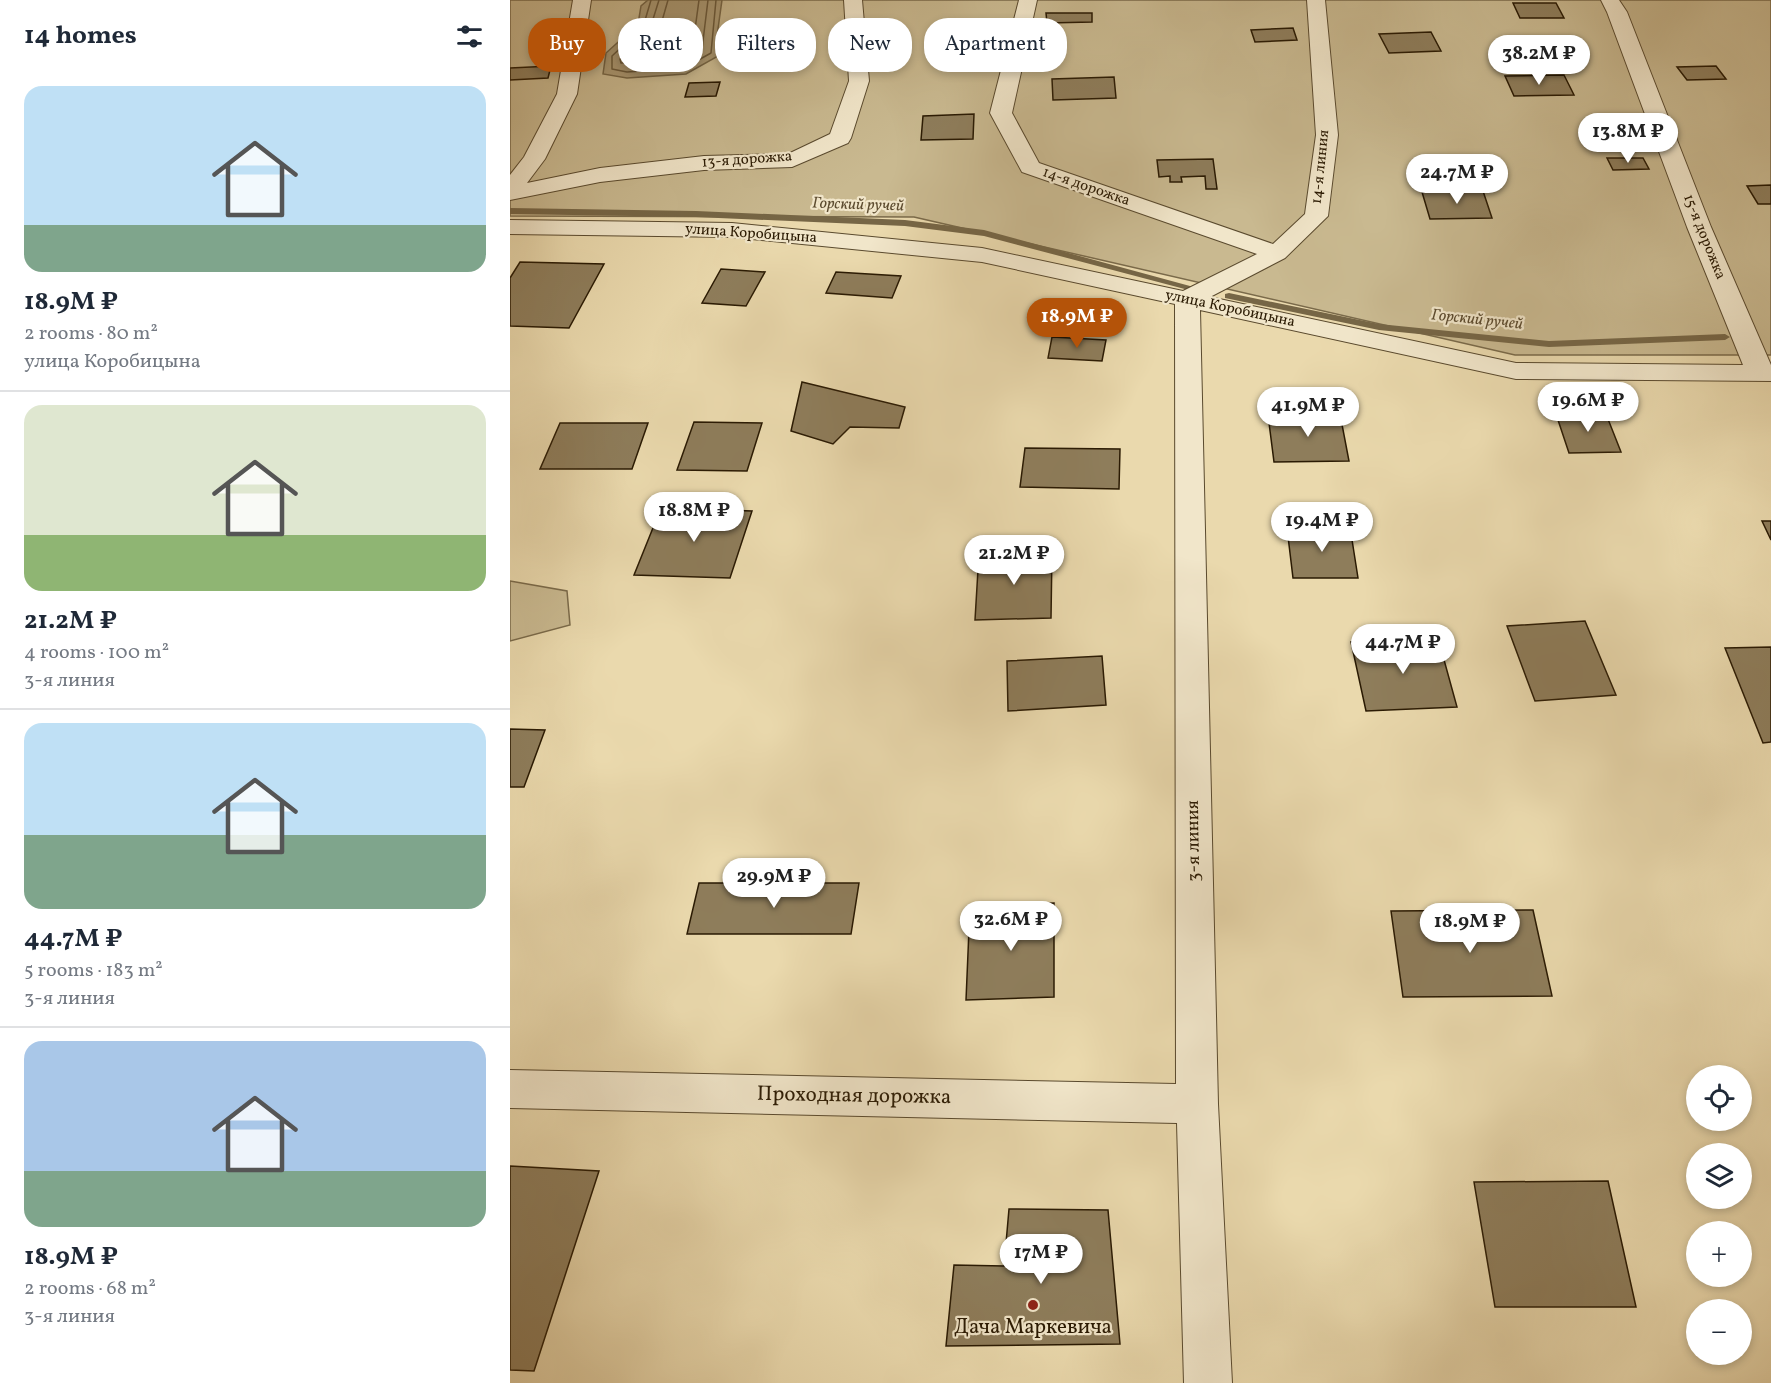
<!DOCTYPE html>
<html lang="en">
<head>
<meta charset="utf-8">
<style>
	body { margin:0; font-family:Vollkorn,serif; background:#f2f2f3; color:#1f2937; height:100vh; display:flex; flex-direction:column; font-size:22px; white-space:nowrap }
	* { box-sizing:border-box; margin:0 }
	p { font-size:20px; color:#747a83 }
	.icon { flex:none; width:33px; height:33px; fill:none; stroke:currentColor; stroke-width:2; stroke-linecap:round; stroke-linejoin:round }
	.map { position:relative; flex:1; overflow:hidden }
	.drawer { display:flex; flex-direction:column; background:#fff; width:510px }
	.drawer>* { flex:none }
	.guide { position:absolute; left:18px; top:18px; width:570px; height:54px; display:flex; gap:12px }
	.tools { position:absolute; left:1176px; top:1065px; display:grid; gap:12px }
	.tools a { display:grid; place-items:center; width:66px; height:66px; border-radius:50%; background:#fff; box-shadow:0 3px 9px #0003; font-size:30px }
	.price { position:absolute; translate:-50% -51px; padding:0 14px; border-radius:21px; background:#fff; color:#222; font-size:20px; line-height:39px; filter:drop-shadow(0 2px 3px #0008) }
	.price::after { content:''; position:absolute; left:50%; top:36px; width:18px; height:14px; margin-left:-9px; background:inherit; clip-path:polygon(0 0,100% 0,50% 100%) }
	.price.active { background:#b45309; color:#fff }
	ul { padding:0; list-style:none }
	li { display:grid; align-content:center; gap:12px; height:318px; padding:0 24px }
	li+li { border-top:2px solid #e0e1e3 }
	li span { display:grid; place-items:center; height:186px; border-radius:18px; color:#555 }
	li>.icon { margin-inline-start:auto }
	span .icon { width:108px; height:108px; fill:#fffc; stroke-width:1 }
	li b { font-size:26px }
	h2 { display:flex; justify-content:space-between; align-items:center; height:72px; padding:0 24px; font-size:26px }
	.chip { padding:0 21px; border-radius:24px; background:#fff; box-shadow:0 3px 9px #0003; font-size:21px; line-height:54px }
	.chip.active { background:#b45309; color:#fff }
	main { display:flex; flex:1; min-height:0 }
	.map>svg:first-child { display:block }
	.green { fill:#c9b990; stroke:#7a6a4a; stroke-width:1.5 }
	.water { fill:#a99873; stroke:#766646; stroke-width:1.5 }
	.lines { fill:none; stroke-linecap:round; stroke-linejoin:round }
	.shore { stroke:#6a593b; stroke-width:1.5 }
	.stream { fill:#766646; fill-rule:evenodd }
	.building { fill:#8e7d5b; stroke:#2a1a03; stroke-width:1.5 }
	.minor-casing { stroke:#5a4a2e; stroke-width:2 }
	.minor { fill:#f1e6ca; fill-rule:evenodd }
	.poi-dot { fill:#8f2418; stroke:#f1e6ca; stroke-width:2 }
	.labels { text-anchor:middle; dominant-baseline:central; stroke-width:4.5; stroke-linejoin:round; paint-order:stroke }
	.far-street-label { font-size:15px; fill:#2a1a03; stroke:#f1e6ca }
	.far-water-label { font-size:16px; font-style:italic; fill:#5d4c30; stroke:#f1e6ca }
	.street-label { font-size:18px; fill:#2a1a03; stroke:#f1e6ca }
	.near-street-label { font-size:21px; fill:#2a1a03; stroke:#f1e6ca }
	.near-poi-label { font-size:21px; fill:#2a1a03; stroke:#f1e6ca }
</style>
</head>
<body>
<main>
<section class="drawer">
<h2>14 homes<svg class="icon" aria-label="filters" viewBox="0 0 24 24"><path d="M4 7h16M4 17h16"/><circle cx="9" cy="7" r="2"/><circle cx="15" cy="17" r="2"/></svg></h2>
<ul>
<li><span style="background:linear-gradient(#bfe0f5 75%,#7fa58c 0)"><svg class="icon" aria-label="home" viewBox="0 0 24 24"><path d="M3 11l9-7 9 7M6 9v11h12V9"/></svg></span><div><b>18.9M ₽</b><p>2 rooms · 80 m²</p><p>улица Коробицына</p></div></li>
<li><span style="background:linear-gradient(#dfe7d0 70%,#8fb573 0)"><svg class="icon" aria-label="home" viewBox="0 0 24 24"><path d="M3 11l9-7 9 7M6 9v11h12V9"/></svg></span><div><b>21.2M ₽</b><p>4 rooms · 100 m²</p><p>3-я линия</p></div></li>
<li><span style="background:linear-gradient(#bfe0f5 60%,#7fa58c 0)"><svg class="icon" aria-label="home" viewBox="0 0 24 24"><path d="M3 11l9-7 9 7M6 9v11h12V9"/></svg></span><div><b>44.7M ₽</b><p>5 rooms · 183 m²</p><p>3-я линия</p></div></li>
<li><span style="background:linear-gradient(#a9c7e8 70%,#7fa58c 0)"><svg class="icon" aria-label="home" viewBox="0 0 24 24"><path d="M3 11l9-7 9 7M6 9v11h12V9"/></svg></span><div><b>18.9M ₽</b><p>2 rooms · 68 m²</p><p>3-я линия</p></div></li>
</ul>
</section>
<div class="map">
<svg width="1261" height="1383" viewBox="0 0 1261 1383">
	<rect width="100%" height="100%" fill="#ead9ad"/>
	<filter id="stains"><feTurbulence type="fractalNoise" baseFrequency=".00333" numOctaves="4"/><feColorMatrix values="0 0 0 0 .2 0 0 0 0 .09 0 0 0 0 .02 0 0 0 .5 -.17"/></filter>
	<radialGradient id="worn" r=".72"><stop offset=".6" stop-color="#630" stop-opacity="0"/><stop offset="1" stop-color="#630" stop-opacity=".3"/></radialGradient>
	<g class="green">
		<path d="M0 0H1261V355H1005L404 217 0 216Z"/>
		<path d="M0 581 57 591 60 625 0 641Z"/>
	</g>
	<path class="water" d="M138 0H212L206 43 210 55 176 74 117 78 93 74 96 53 128 24 131 6Z"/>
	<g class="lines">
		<g class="shore">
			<path d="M141 0 133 27 102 56V69L117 72 174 68 201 53 206 0"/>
			<path d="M149 0 139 32 110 59 111 63 171 60 192 49 198 0"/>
			<path d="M158 0 148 35 134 50 135 54 169 52 183 44 189 0"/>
		</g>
		<g class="stream">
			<path d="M0 208 186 211 395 220 474 230 691 289 686 292 474 236 395 226 186 217 0 214Z"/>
			<path d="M719 293 869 324 1039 341 1215 334 1220 337 1215 340 1039 347 869 330 715 298V294Z"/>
		</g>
	</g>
	<g class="building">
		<path d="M1003 3H1046L1054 18H1010Z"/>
		<path d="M536 13H582V22L537 23Z"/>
		<path d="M783 28 787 40 745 42 741 30Z"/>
		<path d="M921 32 931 51 879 53 869 34Z"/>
		<path d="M41 66 38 78 0 80V68Z"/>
		<path d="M1206 66 1216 79 1177 80 1167 67Z"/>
		<path d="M1054 75 1064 95 1004 96 995 76Z"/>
		<path d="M604 77 606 98 543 100 542 79Z"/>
		<path d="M210 82 206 96 175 97 179 83Z"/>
		<path d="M464 114 463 139 411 140 413 116Z"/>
		<path d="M1097 158H1133L1139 169 1103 170Z"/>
		<path d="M703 159 707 189H696L695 176 671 177 672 182H660V176L649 177 647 160Z"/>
		<path d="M1261 185V204H1248L1237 186Z"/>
		<path d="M973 191 982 218 920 219 912 192Z"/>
		<path d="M10 262 94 264 59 328 0 326V278Z"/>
		<path d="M211 269 255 272 236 306 192 303Z"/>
		<path d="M326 272 391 276 382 298 316 293Z"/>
		<path d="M542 337 596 340 592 361 538 358Z"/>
		<path d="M292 382 395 407 389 428 340 427 323 444 281 431Z"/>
		<path d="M830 414 839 461 764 462 758 415Z"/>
		<path d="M1046 414H1096L1111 452 1059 453Z"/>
		<path d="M184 422 252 423 237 471 167 470Z"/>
		<path d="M50 423H138L122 469H30Z"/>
		<path d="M515 448 610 449 609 489 510 487Z"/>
		<path d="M151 508 242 511 220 578 124 575Z"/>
		<path d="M1252 521H1261V540Z"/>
		<path d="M840 527 848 578H783L777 528Z"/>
		<path d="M542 552 541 618 465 620 469 553Z"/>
		<path d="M1075 621 1106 695 1025 701 997 626Z"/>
		<path d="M928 638 947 707 856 711 841 642Z"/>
		<path d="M1261 647V742L1253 743 1215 648Z"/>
		<path d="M592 656 596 705 498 711 497 661Z"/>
		<path d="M0 729 35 730 14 787H0Z"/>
		<path d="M189 883H349L341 934H177Z"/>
		<path d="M544 903V997L456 1000 460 906Z"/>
		<path d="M1023 910 1042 996 893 997 881 911Z"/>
		<path d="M0 1166 89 1171 24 1371 0 1370Z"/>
		<path d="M1098 1181 1126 1307H985L964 1182Z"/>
		<path d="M499 1209 598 1210 610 1344 436 1346 444 1265 494 1266Z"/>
	</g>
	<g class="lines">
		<g class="minor-casing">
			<g id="minor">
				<path d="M63 0H81L67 94 35 159 17 183 90 168 194 156 278 154 320 134 339 81 334 0H352L359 81 341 138 338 143 282 167 194 170 90 182 0 200V175L14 157 47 94Z"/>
				<path d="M509 0H527L502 113 529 163 763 244 795 214 806 135 797 0H815L828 135 818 216 775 258 700 297 1006 363 1233 365 1177 227 1097 12 1091 0H1109L1117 12 1201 227 1261 365V381L1006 379 690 310 708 1104 722 1383H674L667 1123 0 1108V1070L666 1084 665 304 472 262 222 237 0 234V220L222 223 472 248 673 291 747 254 512 172 480 113Z"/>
			</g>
		</g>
		<use href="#minor" class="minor"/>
	</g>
	<circle class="poi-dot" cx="523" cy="1305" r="6"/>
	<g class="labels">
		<g class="far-street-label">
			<text transform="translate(237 160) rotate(-4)">13-я дорожка</text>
			<text transform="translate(811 167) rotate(-84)">14-я линия</text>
			<text transform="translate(576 187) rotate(19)">14-я дорожка</text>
			<text transform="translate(241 234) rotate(4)">улица Коробицына</text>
			<text transform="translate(1194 237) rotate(68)">15-я дорожка</text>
			<text transform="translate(720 309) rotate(12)">улица Коробицына</text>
		</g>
		<g class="far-water-label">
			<text transform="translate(348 205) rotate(2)">Горский ручей</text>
			<text transform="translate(967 320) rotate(6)">Горский ручей</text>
		</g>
		<g class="street-label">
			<text transform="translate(684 841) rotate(-91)">3-я линия</text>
		</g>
		<g class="near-street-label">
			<text transform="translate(344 1096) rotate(1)">Проходная дорожка</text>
		</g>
		<g class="near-poi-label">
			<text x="523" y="1327">Дача Маркевича</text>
		</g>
	</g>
	<rect width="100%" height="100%" filter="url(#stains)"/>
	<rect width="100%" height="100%" fill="url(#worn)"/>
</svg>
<div class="tools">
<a><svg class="icon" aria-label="locate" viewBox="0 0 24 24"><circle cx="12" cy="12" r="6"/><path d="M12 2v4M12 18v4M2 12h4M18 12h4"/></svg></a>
<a><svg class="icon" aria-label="layers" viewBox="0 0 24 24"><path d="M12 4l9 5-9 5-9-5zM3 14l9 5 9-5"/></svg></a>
<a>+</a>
<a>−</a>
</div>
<b class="price" style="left:1029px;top:86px">38.2M ₽</b>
<b class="price" style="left:1118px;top:164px">13.8M ₽</b>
<b class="price" style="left:947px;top:205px">24.7M ₽</b>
<b class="price active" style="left:567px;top:349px">18.9M ₽</b>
<b class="price" style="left:1078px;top:433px">19.6M ₽</b>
<b class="price" style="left:798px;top:438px">41.9M ₽</b>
<b class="price" style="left:184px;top:543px">18.8M ₽</b>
<b class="price" style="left:812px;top:553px">19.4M ₽</b>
<b class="price" style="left:504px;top:586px">21.2M ₽</b>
<b class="price" style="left:893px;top:675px">44.7M ₽</b>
<b class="price" style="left:264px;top:909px">29.9M ₽</b>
<b class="price" style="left:501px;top:952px">32.6M ₽</b>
<b class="price" style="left:960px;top:954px">18.9M ₽</b>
<b class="price" style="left:531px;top:1285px">17M ₽</b>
<div class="guide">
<a class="chip active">Buy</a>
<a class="chip">Rent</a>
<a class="chip">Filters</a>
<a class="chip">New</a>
<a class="chip">Apartment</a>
</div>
</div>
</main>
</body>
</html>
